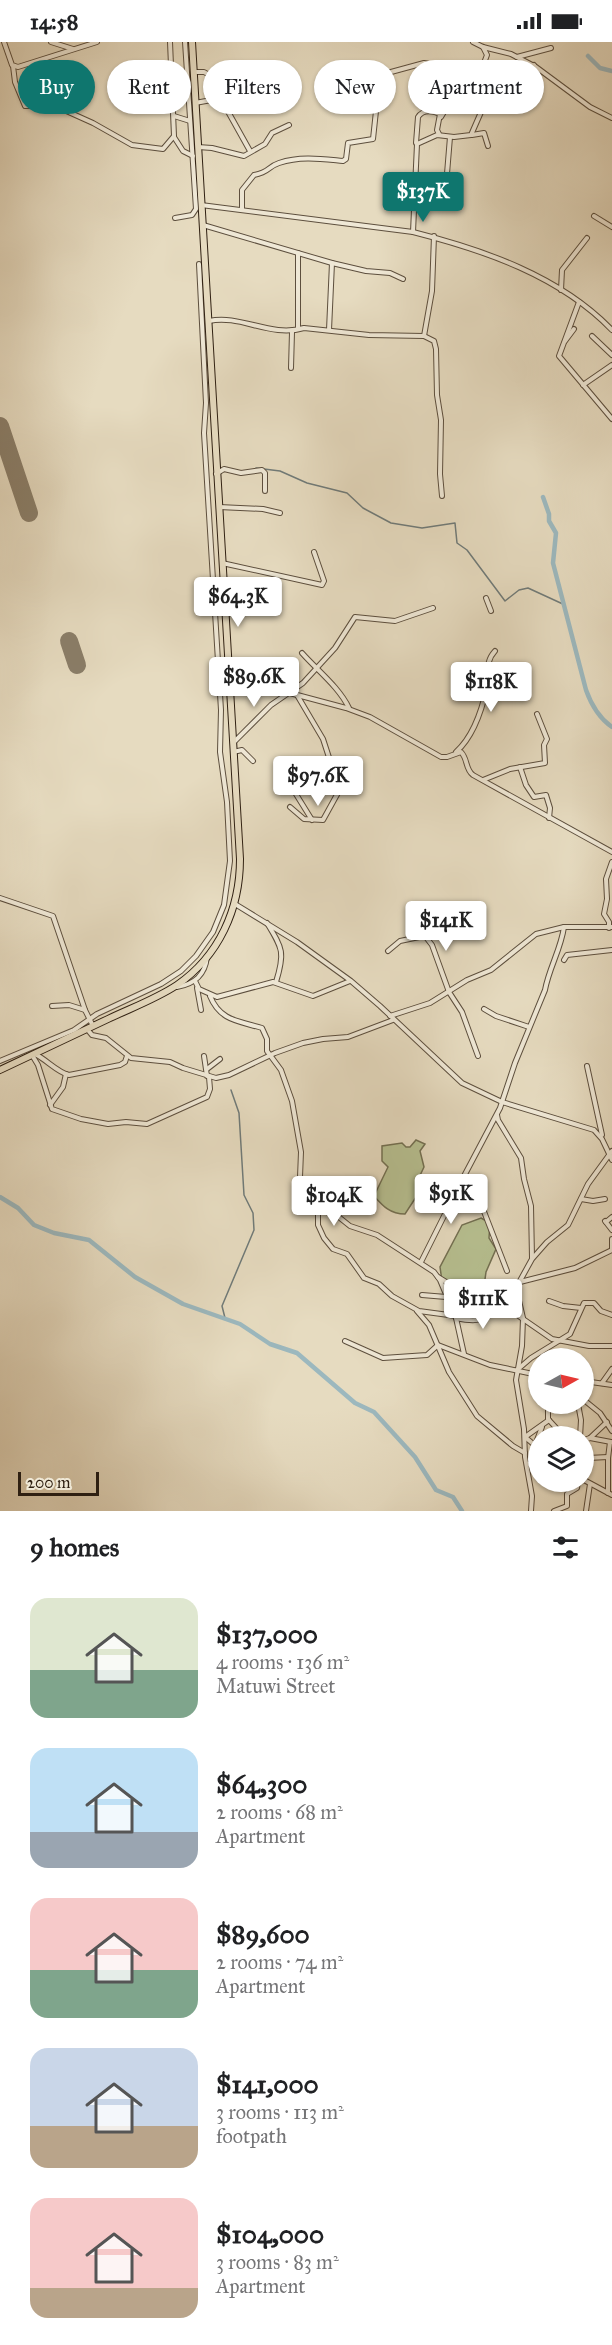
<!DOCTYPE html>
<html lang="en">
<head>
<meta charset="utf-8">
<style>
	body { margin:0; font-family:"IM FELL Great Primer",serif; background:#f6f6f6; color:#202124; height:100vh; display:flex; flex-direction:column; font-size:22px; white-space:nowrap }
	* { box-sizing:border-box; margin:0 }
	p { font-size:20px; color:#757577 }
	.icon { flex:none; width:33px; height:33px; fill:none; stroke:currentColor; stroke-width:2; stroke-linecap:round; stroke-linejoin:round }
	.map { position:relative; height:1469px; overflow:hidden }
	.side { display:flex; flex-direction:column; background:#fff; flex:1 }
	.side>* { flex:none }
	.top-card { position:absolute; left:18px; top:18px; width:576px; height:54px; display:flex; gap:12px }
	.needle { width:39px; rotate:82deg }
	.tools { position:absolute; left:528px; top:1306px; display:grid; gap:12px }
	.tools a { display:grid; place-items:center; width:66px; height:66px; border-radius:50%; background:#fff; box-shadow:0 2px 4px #0004; font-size:30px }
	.scale { position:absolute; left:18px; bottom:15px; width:81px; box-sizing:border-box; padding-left:6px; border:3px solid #2f2012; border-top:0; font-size:16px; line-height:21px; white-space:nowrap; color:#2f2012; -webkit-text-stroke:4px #efe8d6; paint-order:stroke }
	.price { position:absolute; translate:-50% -51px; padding:0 14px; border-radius:6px; background:#fff; color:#222; font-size:20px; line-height:39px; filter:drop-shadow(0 2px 3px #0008) }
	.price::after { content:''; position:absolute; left:50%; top:36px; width:18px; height:14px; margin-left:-9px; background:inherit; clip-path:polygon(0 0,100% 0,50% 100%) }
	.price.current { background:#0f766e; color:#fff }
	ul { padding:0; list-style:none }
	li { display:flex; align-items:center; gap:18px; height:150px; padding:0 30px }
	li span { display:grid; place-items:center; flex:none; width:168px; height:120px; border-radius:18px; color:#555 }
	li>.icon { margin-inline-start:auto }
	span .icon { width:72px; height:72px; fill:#fffc; stroke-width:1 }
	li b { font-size:26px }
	h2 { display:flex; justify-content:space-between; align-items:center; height:72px; padding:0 30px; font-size:26px }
	.tag { padding:0 21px; border-radius:27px; background:#fff; box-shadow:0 2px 4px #0004; font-size:21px; line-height:54px }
	.tag.current { background:#0f766e; color:#fff }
	.status { display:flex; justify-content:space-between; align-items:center; height:42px; padding:0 30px; background:#fff; direction:ltr }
	.status svg { height:16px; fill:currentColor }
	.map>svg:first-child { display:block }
	.green { fill:#b7c091; stroke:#737052; stroke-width:1.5 }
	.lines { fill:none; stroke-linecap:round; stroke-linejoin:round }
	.stream { stroke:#707b79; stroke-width:1.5 }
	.river { stroke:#9cb8be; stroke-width:4.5 }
	.runway { stroke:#8a7e69; stroke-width:18 }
	.minor-casing { stroke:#5d4f3e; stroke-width:6 }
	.major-casing { stroke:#2f2012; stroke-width:8 }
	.minor { stroke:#efe8d6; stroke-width:4 }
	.major { stroke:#e6dbc0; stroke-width:6 }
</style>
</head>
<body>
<div class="status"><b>14:58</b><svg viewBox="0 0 49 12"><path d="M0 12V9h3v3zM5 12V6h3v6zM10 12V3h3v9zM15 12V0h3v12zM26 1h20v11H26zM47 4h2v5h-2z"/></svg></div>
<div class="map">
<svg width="612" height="1469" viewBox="0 0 612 1469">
	<rect width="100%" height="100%" fill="#e6dbc0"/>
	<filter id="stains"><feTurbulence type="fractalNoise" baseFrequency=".00333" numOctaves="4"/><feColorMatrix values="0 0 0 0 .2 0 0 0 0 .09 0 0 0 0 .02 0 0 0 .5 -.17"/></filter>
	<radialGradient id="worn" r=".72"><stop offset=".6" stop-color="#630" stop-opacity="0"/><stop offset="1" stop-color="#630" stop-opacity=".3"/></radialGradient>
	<g class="green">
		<path d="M416 1098 425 1102 420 1109 424 1125 417 1140 422 1146 405 1172C390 1172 383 1164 374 1154L388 1125 382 1119V1104L402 1101 406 1105H410Z"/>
		<path d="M481 1176 490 1181 489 1196 496 1207 486 1230 483 1252 443 1246 440 1225 462 1183Z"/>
	</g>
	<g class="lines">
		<g class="stream">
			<path d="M256 426 280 429 307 441 347 451 363 466 391 481 422 486 455 481 457 501 467 508 505 559 519 548 528 546 565 563"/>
			<path d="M225 1276 222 1264 254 1188 253 1171 244 1153 239 1071 231 1048"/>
		</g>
		<g class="river">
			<path d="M588 14 600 26 612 29"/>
			<path d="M543 455 549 472V479L556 491 553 521 586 648C591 662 599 676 612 685"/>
			<path d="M0 1155 18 1166 34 1183 54 1191 89 1198 135 1235 183 1262 240 1282 270 1302 297 1311 355 1361 374 1370 415 1415 436 1448 453 1455 462 1469"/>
		</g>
		<g class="runway">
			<path d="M0 384 29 471"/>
			<path d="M69 599 77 623"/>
		</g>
		<g class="minor-casing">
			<g id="minor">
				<path d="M4 0 12 23 18 25 97 0"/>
				<path d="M51 0 73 7"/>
				<path d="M473 0 483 5 511 12 536 25 590 65 612 76"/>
				<path d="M517 15 551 6"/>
				<path d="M13 24 15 40 25 64 53 63 93 81 132 103 163 107 174 94 170 0"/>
				<path d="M193 30H204L213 35 226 66 250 109"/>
				<path d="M391 30 424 21 435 23 484 21 487 13 483 5"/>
				<path d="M195 61 239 53 271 41H297"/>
				<path d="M174 74 190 79"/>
				<path d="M441 75 447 65 475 53 484 45 490 43 506 49"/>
				<path d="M472 93 484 91 488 104"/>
				<path d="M174 95 183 109 193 114"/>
				<path d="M416 101 418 75C423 67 433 69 440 72L437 88 439 92"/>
				<path d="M198 105 212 106 244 114 265 102 272 91 289 83"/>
				<path d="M446 144 450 95"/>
				<path d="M201 163 413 190C484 208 560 234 612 288"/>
				<path d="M242 167V148L254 133C270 130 267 125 279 121 301 114 321 117 343 119L346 117 348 101 373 97 376 69 374 65"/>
				<path d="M594 174 612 185"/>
				<path d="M175 176 192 173 196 167 185 0"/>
				<path d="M203 183 332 221 366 229 390 231 403 237"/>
				<path d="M413 190 417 102 437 93 454 95 471 93 485 61 503 52 534 23"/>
				<path d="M298 211V287"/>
				<path d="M561 248 562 228 587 196"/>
				<path d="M579 260 559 314 612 377"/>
				<path d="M209 279C241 272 270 296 304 286L369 293 424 294 432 249 434 194"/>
				<path d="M329 288 332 221"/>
				<path d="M424 294 434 299 436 307 437 353 441 378 440 432 442 454"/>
				<path d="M592 294 612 313"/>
				<path d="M565 299 574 287"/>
				<path d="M291 326 292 290"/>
				<path d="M583 343 612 323"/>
				<path d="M216 432 224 427 241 431 262 428 265 431V449"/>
				<path d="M219 465 263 467 280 471"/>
				<path d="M222 521 322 543 324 539 314 510"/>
				<path d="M486 556 491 569"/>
				<path d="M302 611C317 628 339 645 349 666"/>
				<path d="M229 639 256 642 346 666 370 675 441 715H447L461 710C468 717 465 727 473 733L612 810"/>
				<path d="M297 653 323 697 336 737 349 735"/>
				<path d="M233 701 271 663 303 641 335 606 355 575 395 579 433 566"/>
				<path d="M233 710 242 708 253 719"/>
				<path d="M456 710C474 694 482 668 487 645 490 631 484 621 495 609"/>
				<path d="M520 725 526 743 534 755 546 753 550 766 549 776"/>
				<path d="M286 736 312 778"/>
				<path d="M483 738 510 727 545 721 544 703 547 697 537 672"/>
				<path d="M290 765 304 777 323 778 339 749 336 738"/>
				<path d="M0 856 53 874 85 968 93 984"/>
				<path d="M235 862 297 900 351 939 380 964 462 1041 502 1060 594 1088 602 1097 612 1118"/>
				<path d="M411 876 432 903 449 950 462 970 478 1014"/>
				<path d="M267 881C283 907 285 911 276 940"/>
				<path d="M609 886V880L604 872 607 857 606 837 612 820"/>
				<path d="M388 909 400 899 424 894"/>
				<path d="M564 918 567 913 612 908"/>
				<path d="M195 939 199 947 217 955 273 940 313 954 350 939"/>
				<path d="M177 945C195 942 205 933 207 915"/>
				<path d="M197 946 201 968"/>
				<path d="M210 954C220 979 239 979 262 986L267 997V1009L281 1028 292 1059 301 1110 300 1135 312 1161 318 1168 335 1172 350 1184 377 1193 434 1230 440 1238 456 1276 464 1312"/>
				<path d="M52 964 69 963 85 968"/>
				<path d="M484 967 496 974 529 985"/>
				<path d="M390 974 430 961 467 938 491 928 536 892 564 885H612"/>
				<path d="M87 987 92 993 106 996 131 1016 170 1020 183 1026 216 1036 229 1033 275 1011 303 1001 323 997 348 995 393 978"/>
				<path d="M35 1012C47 1018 57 1030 69 1033L120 1023 125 1020 127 1014"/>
				<path d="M32 1013 38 1023 52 1067 81 1077 108 1082 126 1080 147 1082 207 1055 210 1047 209 1035"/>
				<path d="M204 1014 207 1034"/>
				<path d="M0 1019 74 988 97 972 161 942 181 929 196 914 213 890 224 863 230 819 227 760 220 710 221 668 204 391 206 361 199 222"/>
				<path d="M587 1024 602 1093"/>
				<path d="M207 1027 220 1017"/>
				<path d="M50 1063 63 1045 66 1032"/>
				<path d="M497 1073 498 1078 521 1116 524 1137 531 1164 532 1216"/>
				<path d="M581 1157 593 1159 605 1157"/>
				<path d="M318 1168V1183L324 1196 333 1207 347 1212 364 1236 379 1242 392 1254 419 1269 456 1274"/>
				<path d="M605 1179 612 1188"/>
				<path d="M606 1180 612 1175"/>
				<path d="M612 1208V1197"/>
				<path d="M421 1220 463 1136"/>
				<path d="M507 1229 483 1167 470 1151 463 1136 500 1066 515 1021 545 948C549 926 561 907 564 885"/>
				<path d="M438 1235 456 1246 483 1254 507 1266 552 1297 589 1304H612"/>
				<path d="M520 1240 575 1226 612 1208"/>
				<path d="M422 1253 446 1255"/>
				<path d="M549 1259 563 1264 581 1266"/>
				<path d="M417 1269 429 1283 449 1330 477 1374 513 1404 525 1411"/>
				<path d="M456 1276C480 1281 482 1278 501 1264"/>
				<path d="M345 1299 383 1316 427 1313 438 1303 490 1323 538 1333"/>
				<path d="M517 1328 531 1316 570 1292 584 1261H594L601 1269 612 1273"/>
				<path d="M584 1339 612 1343"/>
				<path d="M602 1341 612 1327"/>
				<path d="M584 1358 600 1371 612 1389"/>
				<path d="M548 1362V1377L559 1389 560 1395"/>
				<path d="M578 1362 581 1378 580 1395"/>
				<path d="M590 1396 611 1400"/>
				<path d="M584 1398 590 1396 607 1380"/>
				<path d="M584 1404 589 1423 584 1438"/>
				<path d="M538 1406 525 1395 549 1378"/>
				<path d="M588 1416 608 1415"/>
				<path d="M527 1423 532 1420 535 1403 542 1385"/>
				<path d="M584 1438 612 1453"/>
				<path d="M608 1451V1416L610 1400"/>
				<path d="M531 1469 532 1454 525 1415 524 1387 516 1338 522 1304 523 1276 516 1246 532 1217 547 1200 568 1183 588 1142 612 1109"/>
				<path d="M554 1469 567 1464V1452L577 1446 578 1440"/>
				<path d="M586 1469 590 1442"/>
			</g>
		</g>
		<g class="major-casing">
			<path id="major" d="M0 1028C36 1011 72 994 108 977 131 966 156 957 177 943 219 914 240 867 240 817L192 0"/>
		</g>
		<use href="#minor" class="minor"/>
		<use href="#major" class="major"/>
	</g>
	<rect width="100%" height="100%" filter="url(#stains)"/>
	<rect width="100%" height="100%" fill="url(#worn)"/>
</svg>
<div class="tools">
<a><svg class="needle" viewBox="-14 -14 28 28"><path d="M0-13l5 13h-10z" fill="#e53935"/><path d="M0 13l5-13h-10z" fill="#757577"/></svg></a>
<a><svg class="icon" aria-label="layers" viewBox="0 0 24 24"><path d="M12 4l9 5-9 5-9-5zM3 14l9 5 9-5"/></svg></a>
</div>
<div class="scale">200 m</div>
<b class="price current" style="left:423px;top:181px">$137K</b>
<b class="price" style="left:238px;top:586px">$64.3K</b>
<b class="price" style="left:254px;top:666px">$89.6K</b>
<b class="price" style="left:491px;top:671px">$118K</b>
<b class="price" style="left:318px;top:765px">$97.6K</b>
<b class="price" style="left:446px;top:910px">$141K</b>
<b class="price" style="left:451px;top:1183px">$91K</b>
<b class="price" style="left:334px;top:1185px">$104K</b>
<b class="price" style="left:483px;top:1288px">$111K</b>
<div class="top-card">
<a class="tag current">Buy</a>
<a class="tag">Rent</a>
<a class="tag">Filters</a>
<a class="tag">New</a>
<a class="tag">Apartment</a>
</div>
</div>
<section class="side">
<h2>9 homes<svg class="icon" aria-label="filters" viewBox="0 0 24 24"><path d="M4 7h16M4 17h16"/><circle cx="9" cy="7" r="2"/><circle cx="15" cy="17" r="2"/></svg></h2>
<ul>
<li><span style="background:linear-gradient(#dfe7d0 60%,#7fa58c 0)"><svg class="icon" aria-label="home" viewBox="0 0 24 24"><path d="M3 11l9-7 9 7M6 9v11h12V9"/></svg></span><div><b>$137,000</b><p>4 rooms · 136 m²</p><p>Matuwi Street</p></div></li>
<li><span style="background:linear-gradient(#bfe0f5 70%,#9aa5b1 0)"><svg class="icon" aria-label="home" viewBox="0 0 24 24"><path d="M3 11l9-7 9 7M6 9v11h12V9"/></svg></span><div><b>$64,300</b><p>2 rooms · 68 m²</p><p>Apartment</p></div></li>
<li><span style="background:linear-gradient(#f6c9c9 60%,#7fa58c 0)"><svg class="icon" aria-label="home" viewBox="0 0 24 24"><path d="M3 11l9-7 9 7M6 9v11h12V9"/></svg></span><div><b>$89,600</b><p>2 rooms · 74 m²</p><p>Apartment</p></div></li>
<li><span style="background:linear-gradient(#c9d6e8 65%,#b9a48a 0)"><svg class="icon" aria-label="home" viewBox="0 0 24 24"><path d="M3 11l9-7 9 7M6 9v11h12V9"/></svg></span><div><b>$141,000</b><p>3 rooms · 113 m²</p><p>footpath</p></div></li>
<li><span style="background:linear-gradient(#f6c9c9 75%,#b9a48a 0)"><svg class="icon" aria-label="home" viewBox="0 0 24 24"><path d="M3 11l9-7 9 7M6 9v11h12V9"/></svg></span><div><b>$104,000</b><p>3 rooms · 83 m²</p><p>Apartment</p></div></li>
</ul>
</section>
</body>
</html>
